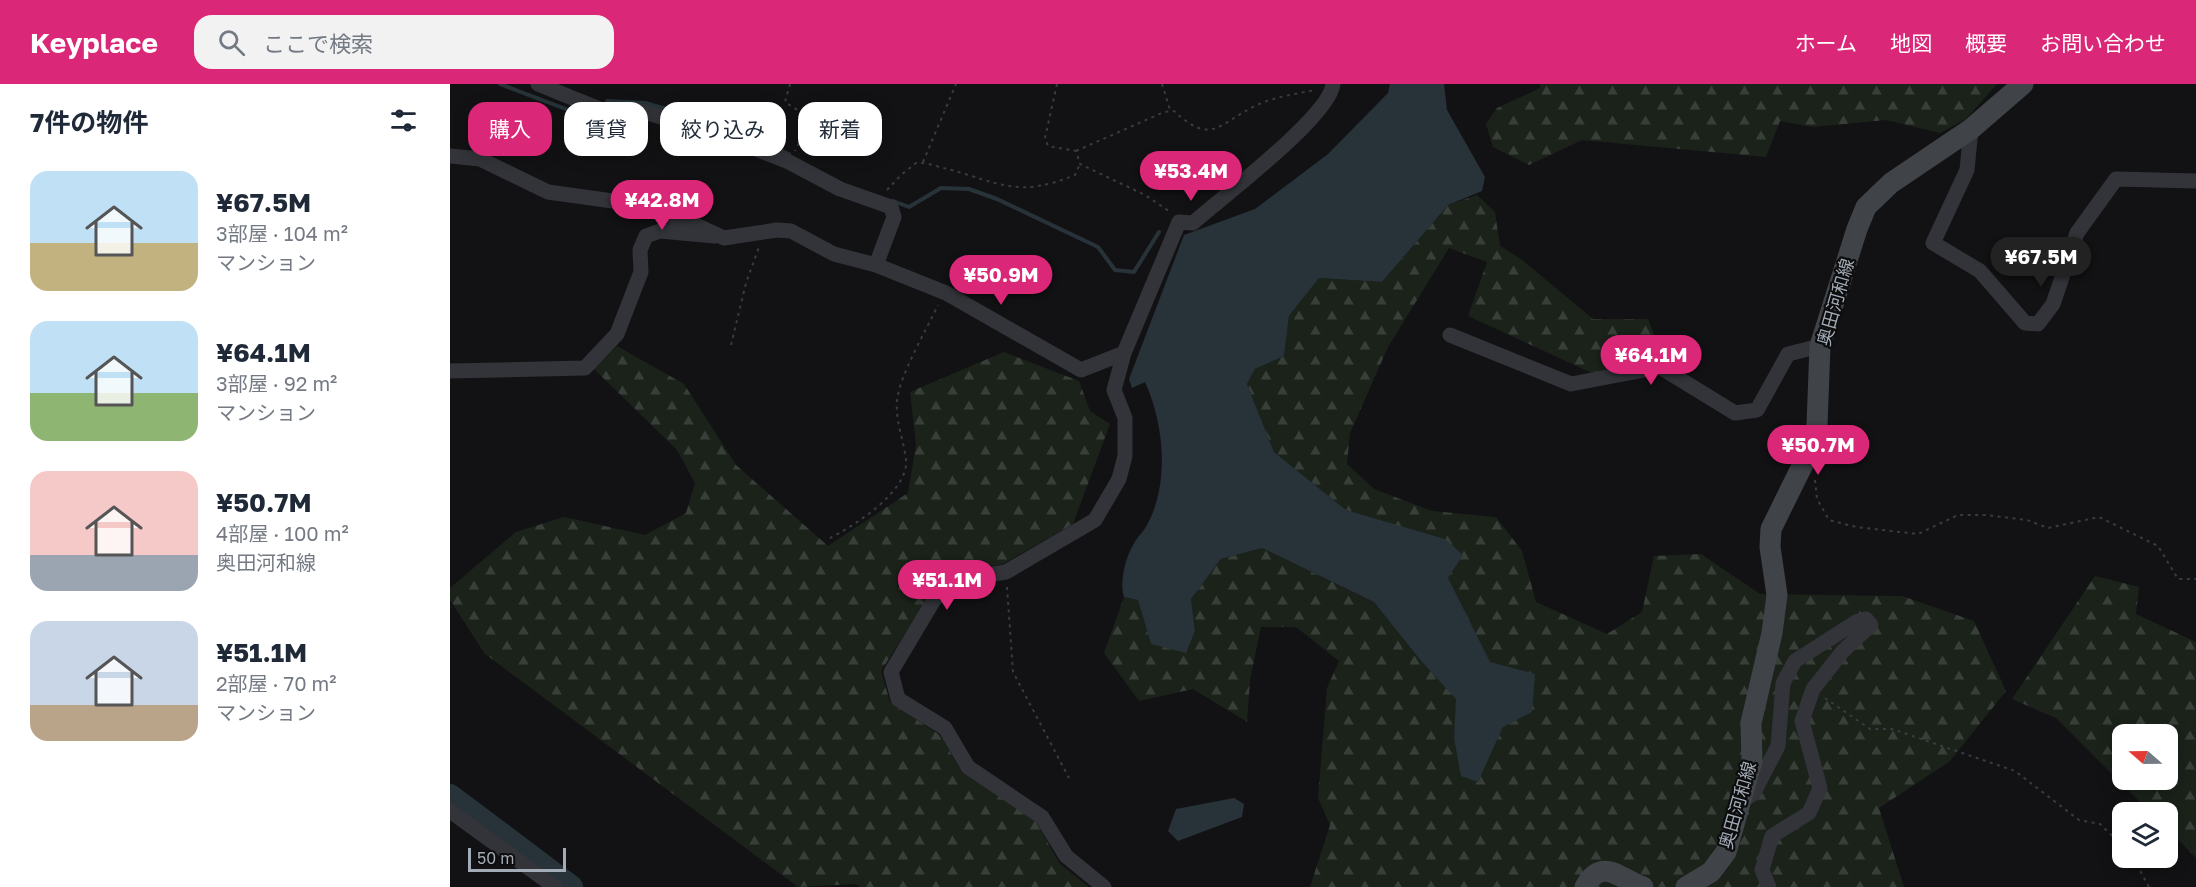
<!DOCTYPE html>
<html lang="ja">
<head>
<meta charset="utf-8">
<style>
	body { margin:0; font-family:"Golos Text","Noto Sans JP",sans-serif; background:#f2f2f3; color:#1f2937; height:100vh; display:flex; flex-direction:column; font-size:22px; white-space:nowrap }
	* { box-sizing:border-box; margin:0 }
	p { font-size:20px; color:#747a83 }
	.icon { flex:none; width:33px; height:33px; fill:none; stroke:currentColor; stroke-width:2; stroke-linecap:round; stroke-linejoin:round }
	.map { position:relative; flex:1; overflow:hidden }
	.panel { display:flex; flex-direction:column; background:#fff; width:450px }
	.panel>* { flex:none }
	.guide { position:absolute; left:18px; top:18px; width:570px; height:54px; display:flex; gap:12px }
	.needle { width:39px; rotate:290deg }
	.controls { position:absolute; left:1662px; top:640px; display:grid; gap:12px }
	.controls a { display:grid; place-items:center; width:66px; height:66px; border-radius:12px; background:#fff; box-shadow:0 3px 15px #0003; font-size:30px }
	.scale { position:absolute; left:18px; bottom:15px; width:98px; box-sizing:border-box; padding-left:6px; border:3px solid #a2abb6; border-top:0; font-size:16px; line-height:21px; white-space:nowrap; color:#a2abb6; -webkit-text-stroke:4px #0d0d0e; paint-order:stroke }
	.price { position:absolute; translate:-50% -51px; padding:0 14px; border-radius:21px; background:#db2777; color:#fff; font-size:20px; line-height:39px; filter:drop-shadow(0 2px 3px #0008) }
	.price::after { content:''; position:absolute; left:50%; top:36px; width:18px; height:14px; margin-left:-9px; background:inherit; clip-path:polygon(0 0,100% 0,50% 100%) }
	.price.on { background:#222; color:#fff }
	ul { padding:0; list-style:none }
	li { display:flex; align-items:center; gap:18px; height:150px; padding:0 30px }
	li span { display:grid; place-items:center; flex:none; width:168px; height:120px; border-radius:18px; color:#555 }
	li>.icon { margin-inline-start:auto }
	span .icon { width:72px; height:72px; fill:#fffc; stroke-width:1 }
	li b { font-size:26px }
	h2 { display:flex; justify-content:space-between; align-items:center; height:72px; padding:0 30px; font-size:26px }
	.pill { padding:0 21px; border-radius:18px; background:#fff; box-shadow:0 3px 15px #0003; font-size:21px; line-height:54px }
	.pill.on { background:#db2777; color:#fff }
	header { display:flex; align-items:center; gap:36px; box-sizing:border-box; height:84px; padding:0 30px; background:#db2777; color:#fff }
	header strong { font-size:28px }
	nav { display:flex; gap:33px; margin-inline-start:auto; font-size:21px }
	.search { width:420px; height:54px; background:#f2f2f3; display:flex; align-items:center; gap:15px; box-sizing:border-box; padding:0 21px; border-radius:18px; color:#747a83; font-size:22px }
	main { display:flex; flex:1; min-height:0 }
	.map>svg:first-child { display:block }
	.forest { fill:url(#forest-firs); fill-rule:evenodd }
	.water { fill:#273338 }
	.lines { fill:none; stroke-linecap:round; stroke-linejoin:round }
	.stream { stroke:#273338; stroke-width:4 }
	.river { stroke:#273338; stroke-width:24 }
	.path { stroke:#383c40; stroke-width:2; stroke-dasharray:3 4.5; stroke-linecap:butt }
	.minor { stroke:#323439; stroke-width:15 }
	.secondary { stroke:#404449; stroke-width:21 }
	.labels { text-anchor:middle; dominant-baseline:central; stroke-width:4.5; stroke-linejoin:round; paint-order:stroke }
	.street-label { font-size:18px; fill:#a2abb6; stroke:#0d0d0e }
</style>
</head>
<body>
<header>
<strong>Keyplace</strong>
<div class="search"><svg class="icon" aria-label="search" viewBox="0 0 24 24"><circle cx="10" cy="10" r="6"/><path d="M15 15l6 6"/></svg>ここで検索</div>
<nav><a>ホーム</a><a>地図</a><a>概要</a><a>お問い合わせ</a></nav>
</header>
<main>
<section class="panel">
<h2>7件の物件<svg class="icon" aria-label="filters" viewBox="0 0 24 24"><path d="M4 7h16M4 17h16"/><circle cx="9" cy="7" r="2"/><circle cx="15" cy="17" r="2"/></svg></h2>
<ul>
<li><span style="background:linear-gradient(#bfe0f5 60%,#c2b280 0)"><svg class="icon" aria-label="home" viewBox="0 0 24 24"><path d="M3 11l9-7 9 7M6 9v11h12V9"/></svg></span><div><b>¥67.5M</b><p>3部屋 · 104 m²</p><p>マンション</p></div></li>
<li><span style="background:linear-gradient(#bfe0f5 60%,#8fb573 0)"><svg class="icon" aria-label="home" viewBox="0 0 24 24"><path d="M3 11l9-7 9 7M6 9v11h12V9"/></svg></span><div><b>¥64.1M</b><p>3部屋 · 92 m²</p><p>マンション</p></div></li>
<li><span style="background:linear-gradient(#f6c9c9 70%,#9aa5b1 0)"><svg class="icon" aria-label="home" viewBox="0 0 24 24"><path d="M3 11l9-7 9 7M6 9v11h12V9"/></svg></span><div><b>¥50.7M</b><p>4部屋 · 100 m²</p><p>奥田河和線</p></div></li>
<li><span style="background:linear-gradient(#c9d6e8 70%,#b9a48a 0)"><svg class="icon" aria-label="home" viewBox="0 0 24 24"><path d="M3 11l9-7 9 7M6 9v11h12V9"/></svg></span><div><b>¥51.1M</b><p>2部屋 · 70 m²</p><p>マンション</p></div></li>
</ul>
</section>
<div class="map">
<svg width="1746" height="803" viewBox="0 0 1746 803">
	<defs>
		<pattern id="forest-firs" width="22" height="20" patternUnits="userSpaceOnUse" patternTransform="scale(1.5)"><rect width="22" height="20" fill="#1a221a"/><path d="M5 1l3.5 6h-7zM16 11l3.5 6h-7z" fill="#383f39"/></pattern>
	</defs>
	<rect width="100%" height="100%" fill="#121214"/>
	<g class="forest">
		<path d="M1090 0H1547L1516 35 1490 49 1436 36 1363 43 1330 37 1316 73 1132 56 1079 81 1043 63 1036 40 1047 24 1090 4Z"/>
		<path d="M1027 111 1045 128 1050 162 1071 175 1143 235H1198L1213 274 1142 289 1018 232 1037 178 999 164 938 263 900 349 897 380 924 405 982 427 1046 433 1072 467 1086 518 1157 550 1192 528 1204 472 1251 470 1310 510 1452 512 1524 537 1556 607 1500 677 1429 724 1454 803H860L880 741 868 714 877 604 889 577 846 543H811L800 596 797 638 743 605 689 617 654 569 674 513 688 516 701 560 745 547 741 515 771 475 812 464 924 518 971 577 1007 615 1004 654 1028 698 1053 643 1082 628 1040 579 997 494 1012 471 943 440 896 426 824 368 797 300 805 285 834 272 839 232 869 194 932 198 998 121Z"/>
		<path d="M167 262 234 300 286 381 378 462 458 409 466 361 460 308 554 268 629 297 640 327 660 340 623 440 553 480 503 489 478 514 431 587 440 618 490 651 510 685 585 736 610 780 639 803H410L406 800 348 803 35 570 0 516V504L66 448 114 433 195 451 236 429 245 399 227 366 144 285Z"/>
		<path d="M1645 492 1689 503 1686 530 1746 558V774L1718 745V729H1701L1606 634 1562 615ZM1672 651H1718V696H1672Z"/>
	</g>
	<g class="water">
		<path d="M940 0H994L997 26 1035 93 1032 107 998 121 932 198 869 194 839 232 834 272 805 285 797 300 824 368 896 426 995 455 1013 471 998 494 1040 578 1085 590 1082 628 1053 643 1028 698 1011 692 1004 654 1006 615 971 577 924 518 812 464 771 475 741 515 745 547 736 569 701 560 688 516 674 513C669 497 676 471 686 456 689 451 694 447 697 441 720 399 714 340 695 298L682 304 679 295 734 151 805 125 878 70 938 9Z"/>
		<path d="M784 714 794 720 792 733 728 757 718 747 726 725Z"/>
	</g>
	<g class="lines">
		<g class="stream">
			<path d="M50 0 142 35"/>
			<path d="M157 17 195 19 272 41 339 70"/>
			<path d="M443 117 459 123 491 104 519 105 547 115 648 163 665 186 684 188 709 148"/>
		</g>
		<path class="river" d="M0 712 121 803"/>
		<g class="path">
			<path d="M340 0 335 18 355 31 360 38 345 67"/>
			<path d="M607 0 595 54 598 62 626 67 630 80 695 111 719 127"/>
			<path d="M712 0 720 26"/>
			<path d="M626 67 714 28 724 27C762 62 768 40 805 22 823 13 846 10 865 6"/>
			<path d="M473 78 506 0"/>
			<path d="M437 106 451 91 466 79C477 78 488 83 498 85 552 100 569 114 625 91L630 80"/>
			<path d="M281 261 296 199 309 163"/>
			<path d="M1365 396 1367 415 1379 436 1406 443 1468 450 1508 431H1536L1577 436 1598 444 1649 433 1708 462 1728 495H1746"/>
			<path d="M380 454C404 442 459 407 456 376 454 357 445 336 447 317 449 292 477 245 488 221"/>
			<path d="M557 503 563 588 619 694"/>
			<path d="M1375 614 1420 645H1442L1565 687 1629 736 1650 740 1672 761"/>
			<path d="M1683 774 1699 803"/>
		</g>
		<g class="minor">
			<path d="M88 0 152 26 191 27 265 49 339 78 390 105 441 123 444 133 426 181"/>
			<path d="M1521 45 1517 86 1483 159 1530 187 1575 239 1588 240 1603 220 1627 149 1666 95 1746 97"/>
			<path d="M0 72 30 75 98 108 177 119 244 140 274 154 327 146 341 147 384 170 426 181 496 209 631 286 674 269"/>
			<path d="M1000 251 1121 300 1210 283 1285 329 1307 326 1338 270 1370 262"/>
			<path d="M0 287 135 284 167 250 191 188 190 166 196 152 210 147 265 152"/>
			<path d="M1289 718 1303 710 1328 662 1333 599 1345 577 1406 538 1416 535 1421 541 1393 567 1363 605 1352 637 1370 704 1359 729 1322 752 1312 786 1319 803"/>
			<path d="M0 727 105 803"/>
			<path d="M654 803 616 772 592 733 518 683 495 644 448 615 441 588 484 516 507 496 556 488 645 436 669 395 675 372V334L664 306 674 269 729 138 743 139C771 114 880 32 883 0"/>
		</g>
		<g class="secondary">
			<path d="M1135 803C1152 772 1170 795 1193 803"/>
			<path d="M1236 803 1261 788 1276 768 1302 677 1301 639 1322 549 1327 511 1320 463 1321 445 1362 362 1367 341 1370 262 1407 145 1416 123 1441 99 1521 45 1573 0"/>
		</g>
	</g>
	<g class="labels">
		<g class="street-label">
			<text transform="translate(1385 218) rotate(-74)">奥田河和線</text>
			<text transform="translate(1287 721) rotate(-74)">奥田河和線</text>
		</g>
	</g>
</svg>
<div class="controls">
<a><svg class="needle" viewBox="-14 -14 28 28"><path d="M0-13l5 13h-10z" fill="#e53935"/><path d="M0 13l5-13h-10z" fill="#747a83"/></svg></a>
<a><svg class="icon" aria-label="layers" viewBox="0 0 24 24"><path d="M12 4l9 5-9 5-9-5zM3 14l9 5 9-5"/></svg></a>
</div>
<div class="scale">50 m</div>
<b class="price" style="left:741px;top:118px">¥53.4M</b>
<b class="price" style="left:212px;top:147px">¥42.8M</b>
<b class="price on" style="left:1591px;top:204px">¥67.5M</b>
<b class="price" style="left:551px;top:222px">¥50.9M</b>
<b class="price" style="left:1201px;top:302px">¥64.1M</b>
<b class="price" style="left:1368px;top:392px">¥50.7M</b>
<b class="price" style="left:497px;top:527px">¥51.1M</b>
<div class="guide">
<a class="pill on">購入</a>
<a class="pill">賃貸</a>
<a class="pill">絞り込み</a>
<a class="pill">新着</a>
</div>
</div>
</main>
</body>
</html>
